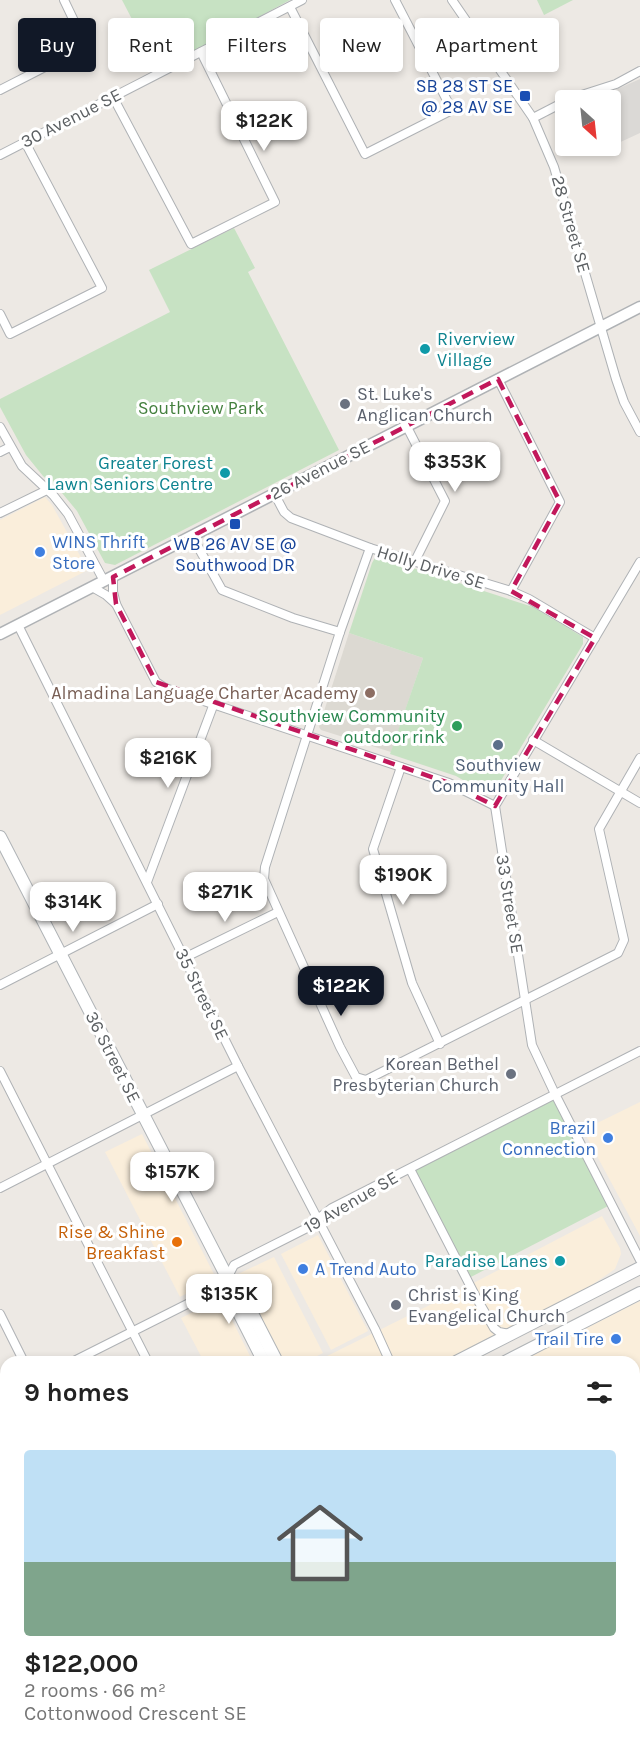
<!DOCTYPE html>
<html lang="en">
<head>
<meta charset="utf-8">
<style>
	body { margin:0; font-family:Karla,sans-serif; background:#f6f6f6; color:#222; height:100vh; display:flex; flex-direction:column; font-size:22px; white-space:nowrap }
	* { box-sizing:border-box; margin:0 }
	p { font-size:20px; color:#767676 }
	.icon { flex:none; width:33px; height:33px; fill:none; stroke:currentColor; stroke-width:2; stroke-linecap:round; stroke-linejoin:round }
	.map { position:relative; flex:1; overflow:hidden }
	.details { position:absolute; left:0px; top:1356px; width:640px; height:404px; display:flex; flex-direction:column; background:#fff; border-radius:18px 18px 0 0; box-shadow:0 3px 9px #0003 }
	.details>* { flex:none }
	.guide { position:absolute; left:18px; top:18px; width:604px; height:54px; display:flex; gap:12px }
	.needle { width:39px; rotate:153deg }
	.tools { position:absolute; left:555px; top:90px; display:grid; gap:12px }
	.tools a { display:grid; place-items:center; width:66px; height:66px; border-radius:6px; background:#fff; box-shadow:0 3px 9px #0003; font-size:30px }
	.price { position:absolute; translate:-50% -51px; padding:0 14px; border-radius:12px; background:#fff; color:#222; font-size:20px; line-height:39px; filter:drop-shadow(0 2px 3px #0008) }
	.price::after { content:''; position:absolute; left:50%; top:36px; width:18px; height:14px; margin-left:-9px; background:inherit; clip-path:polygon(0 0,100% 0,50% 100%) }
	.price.selected { background:#111827; color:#fff }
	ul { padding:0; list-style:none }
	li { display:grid; align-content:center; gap:12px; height:318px; padding:0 24px }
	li+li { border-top:2px solid #e0e0e0 }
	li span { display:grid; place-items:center; height:186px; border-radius:6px; color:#555 }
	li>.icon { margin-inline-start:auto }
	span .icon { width:108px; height:108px; fill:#fffc; stroke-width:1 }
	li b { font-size:26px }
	h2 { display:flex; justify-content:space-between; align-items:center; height:72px; padding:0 24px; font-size:26px }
	.pill { padding:0 21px; border-radius:6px; background:#fff; box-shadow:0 3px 9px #0003; font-size:21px; line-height:54px }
	.pill.selected { background:#111827; color:#fff }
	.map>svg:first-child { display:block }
	.commercial { fill:#faeedb }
	.industrial { fill:#dbd9d6 }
	.education { fill:#dcd9d2 }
	.green { fill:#c7e2c3 }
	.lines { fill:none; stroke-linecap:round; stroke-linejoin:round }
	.minor-casing { stroke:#afb2b5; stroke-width:10 }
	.tertiary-casing { stroke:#afb2b5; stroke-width:13 }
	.secondary-casing { stroke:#b0b4b7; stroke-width:14 }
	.minor { stroke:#fff; stroke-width:8 }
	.tertiary { stroke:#fff; stroke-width:10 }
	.secondary { stroke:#fff; stroke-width:12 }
	.marked { fill:none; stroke:#c2185b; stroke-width:4.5; stroke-dasharray:12 8; stroke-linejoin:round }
	.transit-dot { fill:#1a4fb4; stroke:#fff; stroke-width:2 }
	.culture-dot { fill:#0f9aa8; stroke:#fff; stroke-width:2 }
	.worship-dot { fill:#6b7280; stroke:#fff; stroke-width:2 }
	.shop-dot { fill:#3f7fe0; stroke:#fff; stroke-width:2 }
	.education-dot { fill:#8d6e63; stroke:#fff; stroke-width:2 }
	.leisure-dot { fill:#2e9e5b; stroke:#fff; stroke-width:2 }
	.service-dot { fill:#5c6f8a; stroke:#fff; stroke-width:2 }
	.food-dot { fill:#e8710a; stroke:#fff; stroke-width:2 }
	.labels { text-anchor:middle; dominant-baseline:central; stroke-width:6; stroke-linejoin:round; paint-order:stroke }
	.transit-label { font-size:18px; fill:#164399; stroke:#fff; text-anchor:end }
	.street-label { font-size:18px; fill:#5c6063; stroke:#fff }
	.culture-label { font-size:18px; fill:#0d838f; stroke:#fff; text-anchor:end }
	.worship-label { font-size:18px; fill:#5b616d; stroke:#fff; text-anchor:start }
	.park-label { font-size:18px; fill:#44803e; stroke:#fff }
	.shop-label { font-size:18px; fill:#366cbe; stroke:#fff; text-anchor:start }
	.education-label { font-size:18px; fill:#785e54; stroke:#fff; text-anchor:end }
	.leisure-label { font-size:18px; fill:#27864d; stroke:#fff; text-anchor:end }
	.service-label { font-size:18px; fill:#4e5e75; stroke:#fff }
	.food-label { font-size:18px; fill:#c56008; stroke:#fff; text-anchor:end }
</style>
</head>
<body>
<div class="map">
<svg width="640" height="1759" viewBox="0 0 640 1759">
	<rect width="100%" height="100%" fill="#ede9e4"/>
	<g class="commercial">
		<path d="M45 497 52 505 88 570 0 615V520Z"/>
		<path d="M640 1102V1236L583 1130Z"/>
		<path d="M142 1134 216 1278 180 1297 105 1152Z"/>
		<path d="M602 1216 620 1248 621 1254 615 1269 589 1287 445 1362H315L462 1289Z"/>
		<path d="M318 1235 368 1331 331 1350 281 1254Z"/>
		<path d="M274 1257 323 1353 305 1362H283L237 1278 238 1274Z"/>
		<path d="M221 1298 253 1362H204L181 1318Z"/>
		<path d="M640 1301V1388L635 1391 634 1362H532L530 1357Z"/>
		<path d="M6 1628V1669L1 1672 6 1684V1708L0 1711V1631Z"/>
	</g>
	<path class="industrial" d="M640 79V133L614 145 611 136 610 100H598L597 98Z"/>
	<path class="education" d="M349 633 423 658 391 752 321 730 319 727Z"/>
	<g class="green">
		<path d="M122 0H290L159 71Z"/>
		<path d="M537 0H573L544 15Z"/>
		<path d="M234 228 255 268 248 272 339 450 115 565 105 563 77 511 62 493 43 476 26 455 0 407V399L170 312 149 270Z"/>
		<path d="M376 556 533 607 583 637V644L494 792 485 793 456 776 390 754 423 658 349 633 372 563Z"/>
		<path d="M555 1094 612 1204 467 1279 410 1169Z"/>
		<path d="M640 1495V1575L635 1564V1498Z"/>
		<path d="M6 1708V1754H64L67 1759H0V1711Z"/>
	</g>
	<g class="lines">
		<g class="minor-casing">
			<g id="minor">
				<path d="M452 0 533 118 554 167 616 379 624 402 640 432"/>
				<path d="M290 7 365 154 452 110 395 0"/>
				<path d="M0 90 86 46 64 0"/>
				<path d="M113 97 191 244 275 202 201 52"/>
				<path d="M566 100 616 84 640 71"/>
				<path d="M533 118 566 101"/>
				<path d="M0 155 302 0"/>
				<path d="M0 314 10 334 102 288 25 142"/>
				<path d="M498 379 560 502 511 591"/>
				<path d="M0 427 22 466 53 495 68 514 104 581"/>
				<path d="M407 427 445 501 415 561"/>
				<path d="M0 452 10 447"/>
				<path d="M274 493 284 512 291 518 370 548 511 591 529 599 595 638"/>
				<path d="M0 513 47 490"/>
				<path d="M192 536 222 590 293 618 340 632"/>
				<path d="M370 548 340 632 265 867 264 879 340 1047 356 1077 366 1080 618 953 624 940 599 829 640 758"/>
				<path d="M640 562 495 806 532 1045 555 1094 640 1260"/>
				<path d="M113 577V592L116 604 156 682 165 688 449 783 495 806"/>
				<path d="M92 587 106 595 116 604"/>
				<path d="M18 625 238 1066 375 1329 390 1362"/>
				<path d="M533 740 640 803"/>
				<path d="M401 767 373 849 412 983 440 1044"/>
				<path d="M147 882 213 706"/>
				<path d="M184 958 278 912"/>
				<path d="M0 985 158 904"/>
				<path d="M0 1071 148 1362"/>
				<path d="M410 1169 477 1299 494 1328 499 1332 510 1334"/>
				<path d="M0 1188 238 1066"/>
				<path d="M0 1314 24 1362"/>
				<path d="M72 1362 223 1286 234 1265 305 1229 332 1208 640 1051"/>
				<path d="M0 1398 6 1395"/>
				<path d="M634 1487 640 1484"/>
				<path d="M0 1555 6 1567"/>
				<path d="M634 1581 640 1591"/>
				<path d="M634 1694 640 1691"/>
				<path d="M224 1754 227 1759"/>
				<path d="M350 1754 352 1759"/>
				<path d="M596 1754 599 1759"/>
				<path d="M103 1759 114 1754"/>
				<path d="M509 1759 520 1754"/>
			</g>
		</g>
		<g class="tertiary-casing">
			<path id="tertiary" d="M0 634 640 307"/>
		</g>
		<g class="secondary-casing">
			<g id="secondary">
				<path d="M0 837 227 1277 243 1296 277 1362"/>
				<path d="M228 1278 231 1297 264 1362"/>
				<path d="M456 1362 640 1268"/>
				<path d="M505 1362 640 1293"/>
				<path d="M0 1598 6 1595"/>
				<path d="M0 1623 6 1620"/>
				<path d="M470 1754 473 1759"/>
			</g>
		</g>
		<use href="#minor" class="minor"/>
		<use href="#tertiary" class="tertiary"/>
		<use href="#secondary" class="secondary"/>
	</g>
	<path class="marked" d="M498 379 560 502 511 591 595 638 495 806 449 783 156 682 116 604 113 577Z"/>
	<g class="transit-dot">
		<rect x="519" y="90" width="12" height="12" rx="3"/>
		<rect x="229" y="518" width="12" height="12" rx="3"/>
	</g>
	<g class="culture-dot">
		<circle cx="425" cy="349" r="6"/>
		<circle cx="225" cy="473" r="6"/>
		<circle cx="560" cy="1261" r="6"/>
	</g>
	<g class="worship-dot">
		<circle cx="345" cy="404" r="6"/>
		<circle cx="511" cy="1074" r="6"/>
		<circle cx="396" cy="1305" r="6"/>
	</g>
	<g class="shop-dot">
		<circle cx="40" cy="552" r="6"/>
		<circle cx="608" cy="1138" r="6"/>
		<circle cx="303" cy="1269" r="6"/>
		<circle cx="616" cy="1339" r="6"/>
	</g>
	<circle class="education-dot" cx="370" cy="693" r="6"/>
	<circle class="leisure-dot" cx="457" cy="726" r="6"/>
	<circle class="service-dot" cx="498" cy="745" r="6"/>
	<circle class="food-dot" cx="177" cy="1242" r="6"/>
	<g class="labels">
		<g class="transit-label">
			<text x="513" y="86">SB 28 ST SE<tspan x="513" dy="21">@ 28 AV SE</tspan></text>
			<text x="235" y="544" text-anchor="middle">WB 26 AV SE @<tspan x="235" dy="21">Southwood DR</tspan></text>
		</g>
		<g class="street-label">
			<text transform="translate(71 118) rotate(-27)">30 Avenue SE</text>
			<text transform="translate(571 224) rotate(74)">28 Street SE</text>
			<text transform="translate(320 470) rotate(-27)">26 Avenue SE</text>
			<text transform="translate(431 567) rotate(17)">Holly Drive SE</text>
			<text transform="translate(510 904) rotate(81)">33 Street SE</text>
			<text transform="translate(202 994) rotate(64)">35 Street SE</text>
			<text transform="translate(113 1057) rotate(63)">36 Street SE</text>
			<text transform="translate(351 1202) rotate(-30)">19 Avenue SE</text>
		</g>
		<g class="culture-label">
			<text x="437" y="339" text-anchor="start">Riverview<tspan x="437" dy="21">Village</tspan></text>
			<text x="213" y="463">Greater Forest<tspan x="213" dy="21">Lawn Seniors Centre</tspan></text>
			<text x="548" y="1261">Paradise Lanes</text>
		</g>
		<g class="worship-label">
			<text x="357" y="394">St. Luke's<tspan x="357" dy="21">Anglican Church</tspan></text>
			<text x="499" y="1064" text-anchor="end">Korean Bethel<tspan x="499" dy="21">Presbyterian Church</tspan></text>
			<text x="408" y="1295">Christ is King<tspan x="408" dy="21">Evangelical Church</tspan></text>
		</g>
		<g class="park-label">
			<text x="201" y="408">Southview Park</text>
		</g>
		<g class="shop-label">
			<text x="52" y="542">WINS Thrift<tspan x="52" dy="21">Store</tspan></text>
			<text x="596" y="1128" text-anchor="end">Brazil<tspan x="596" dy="21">Connection</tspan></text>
			<text x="315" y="1269">A Trend Auto</text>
			<text x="604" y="1339" text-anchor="end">Trail Tire</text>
		</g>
		<g class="education-label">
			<text x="358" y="693">Almadina Language Charter Academy</text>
		</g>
		<g class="leisure-label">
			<text x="445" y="716">Southview Community<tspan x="445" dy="21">outdoor rink</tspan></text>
		</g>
		<g class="service-label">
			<text x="498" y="765">Southview<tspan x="498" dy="21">Community Hall</tspan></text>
		</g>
		<g class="food-label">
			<text x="165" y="1232">Rise &amp; Shine<tspan x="165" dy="21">Breakfast</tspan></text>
		</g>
	</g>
</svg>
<div class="tools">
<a><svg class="needle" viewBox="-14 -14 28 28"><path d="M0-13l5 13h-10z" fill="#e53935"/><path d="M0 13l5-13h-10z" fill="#767676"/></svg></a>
</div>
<b class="price" style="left:264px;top:152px">$122K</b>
<b class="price" style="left:455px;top:493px">$353K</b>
<b class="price" style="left:168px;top:789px">$216K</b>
<b class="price" style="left:403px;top:906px">$190K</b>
<b class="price" style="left:225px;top:923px">$271K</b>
<b class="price" style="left:73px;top:933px">$314K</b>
<b class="price selected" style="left:341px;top:1017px">$122K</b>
<b class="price" style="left:172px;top:1203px">$157K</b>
<b class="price" style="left:229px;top:1325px">$135K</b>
<div class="guide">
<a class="pill selected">Buy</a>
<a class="pill">Rent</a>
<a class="pill">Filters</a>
<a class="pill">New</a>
<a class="pill">Apartment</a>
</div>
<section class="details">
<h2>9 homes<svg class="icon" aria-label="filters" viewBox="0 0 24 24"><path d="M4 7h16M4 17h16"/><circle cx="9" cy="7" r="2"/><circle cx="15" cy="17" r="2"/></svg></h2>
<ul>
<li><span style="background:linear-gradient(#bfe0f5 60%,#7fa58c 0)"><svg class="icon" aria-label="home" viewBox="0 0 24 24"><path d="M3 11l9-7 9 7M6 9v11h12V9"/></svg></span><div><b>$122,000</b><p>2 rooms · 66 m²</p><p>Cottonwood Crescent SE</p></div></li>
</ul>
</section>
</div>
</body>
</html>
